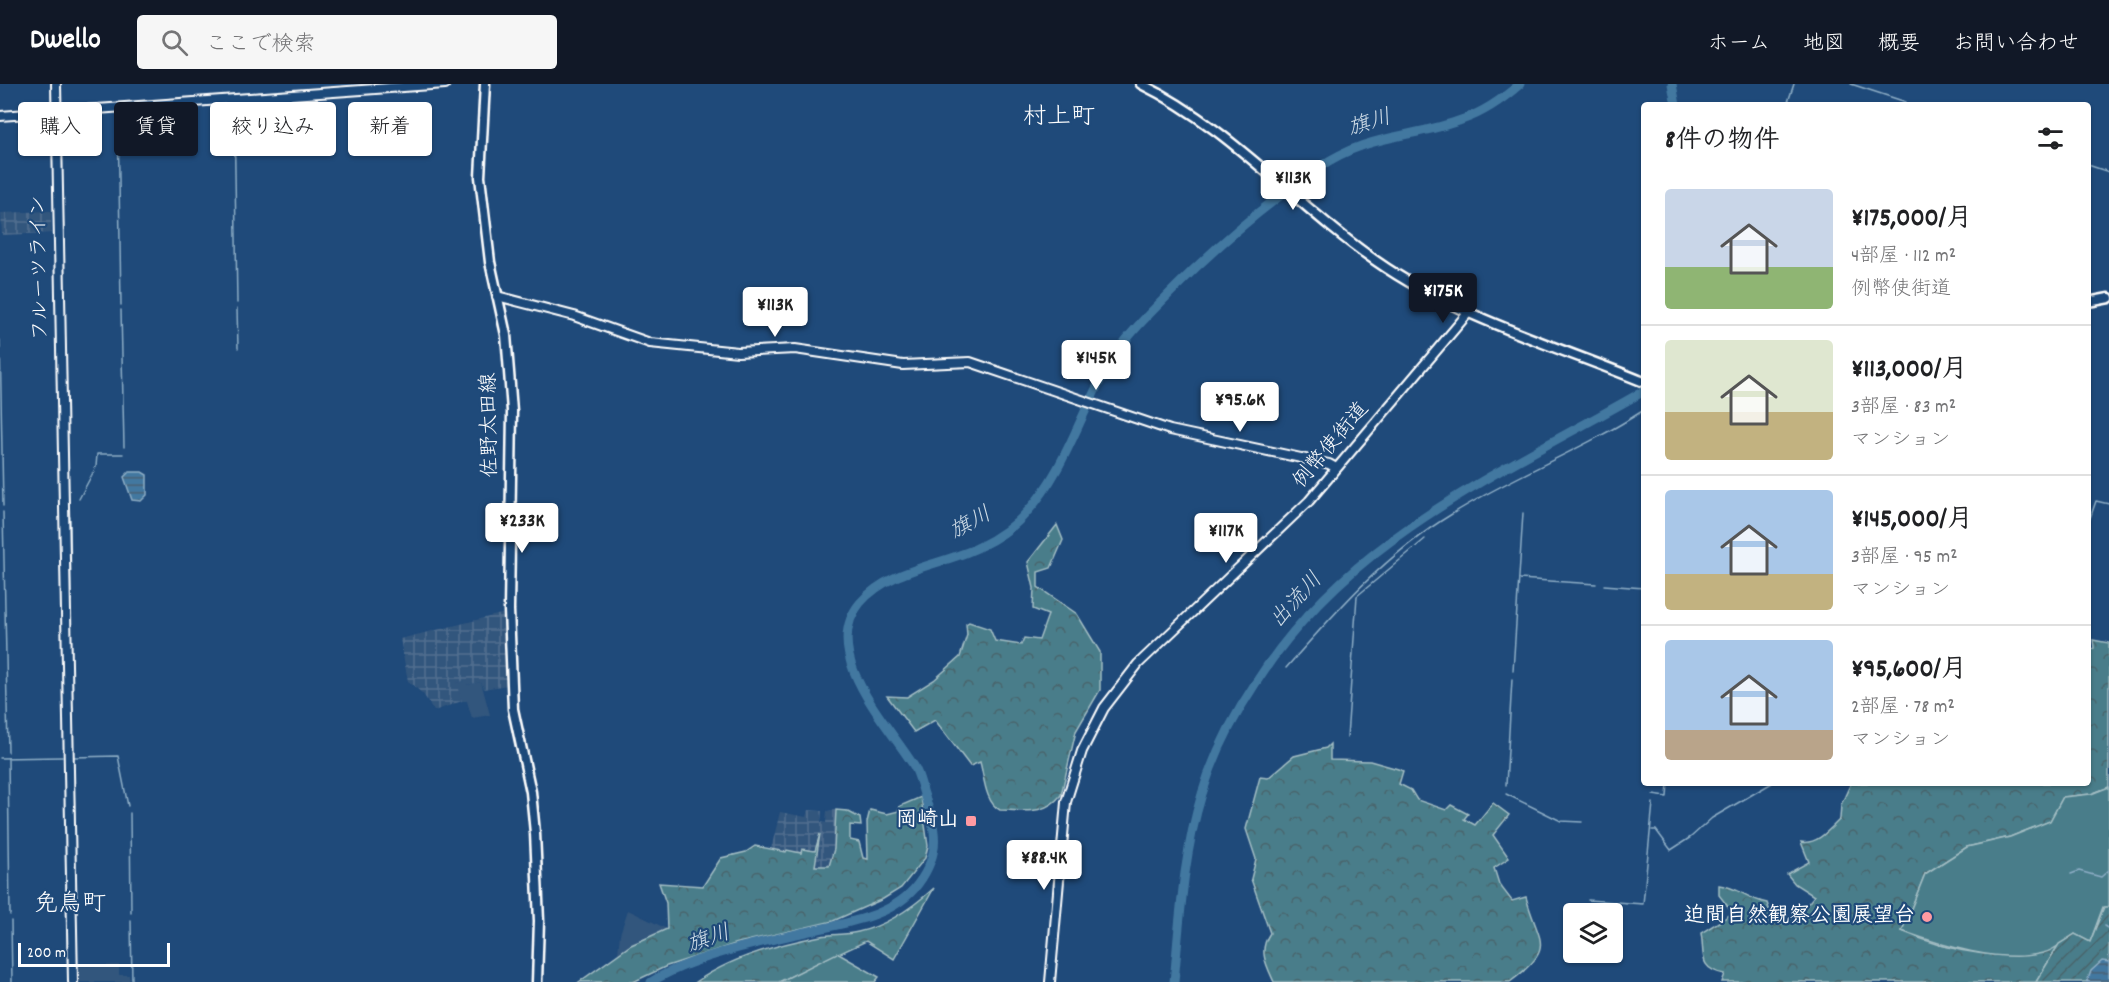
<!DOCTYPE html>
<html lang="ja">
<head>
<meta charset="utf-8">
<style>
	body { margin:0; font-family:Dekko,"Klee One",sans-serif; background:#f6f6f6; color:#202124; height:100vh; display:flex; flex-direction:column; font-size:22px; white-space:nowrap }
	* { box-sizing:border-box; margin:0 }
	p { font-size:20px; color:#757577 }
	.icon { flex:none; width:33px; height:33px; fill:none; stroke:currentColor; stroke-width:2; stroke-linecap:round; stroke-linejoin:round }
	.map { position:relative; flex:1; overflow:hidden }
	.drawer { position:absolute; left:1641px; top:18px; width:450px; height:684px; display:flex; flex-direction:column; background:#fff; border-radius:6px; box-shadow:0 2px 4px #0004 }
	.drawer>* { flex:none }
	.banner { position:absolute; left:18px; top:18px; width:570px; height:54px; display:flex; gap:12px }
	.controls { position:absolute; left:1563px; top:819px; display:grid; gap:12px }
	.controls a { display:grid; place-items:center; width:60px; height:60px; border-radius:6px; background:#fff; box-shadow:0 2px 4px #0004; font-size:30px }
	.scale { position:absolute; left:18px; bottom:15px; width:152px; box-sizing:border-box; padding-left:6px; border:3px solid #fff; border-top:0; font-size:16px; line-height:21px; white-space:nowrap; color:#fff; -webkit-text-stroke:4px #1f4a7a; paint-order:stroke }
	.price { position:absolute; translate:-50% -51px; padding:0 14px; border-radius:6px; background:#fff; color:#222; font-size:20px; line-height:39px; filter:drop-shadow(0 2px 3px #0008) }
	.price::after { content:''; position:absolute; left:50%; top:36px; width:18px; height:14px; margin-left:-9px; background:inherit; clip-path:polygon(0 0,100% 0,50% 100%) }
	.price.selected { background:#111827; color:#fff }
	ul { padding:0; list-style:none }
	li { display:flex; align-items:center; gap:18px; height:150px; padding:0 24px }
	li+li { border-top:2px solid #e0e0e0 }
	li span { display:grid; place-items:center; flex:none; width:168px; height:120px; border-radius:6px; color:#555 }
	li>.icon { margin-inline-start:auto }
	span .icon { width:72px; height:72px; fill:#fffc; stroke-width:1 }
	li b { font-size:26px }
	h2 { display:flex; justify-content:space-between; align-items:center; height:72px; padding:0 24px; font-size:26px }
	.pill { padding:0 21px; border-radius:6px; background:#fff; box-shadow:0 2px 4px #0004; font-size:21px; line-height:54px }
	.pill.selected { background:#111827; color:#fff }
	header { display:flex; align-items:center; gap:36px; box-sizing:border-box; height:84px; padding:0 30px; background:#111827; color:#fff }
	header strong { font-size:28px }
	nav { display:flex; gap:33px; margin-inline-start:auto; font-size:21px }
	.search { width:420px; height:54px; background:#f6f6f6; display:flex; align-items:center; gap:15px; box-sizing:border-box; padding:0 21px; border-radius:6px; color:#757577; font-size:22px }
	.map>svg:first-child { display:block }
	.built { fill:#33567d }
	.industrial { fill:url(#industrial-grid) }
	.forest { fill:url(#forest-crowns); stroke:#a4bec4; stroke-width:1.5 }
	.park { fill:#497d8a; stroke:#a4bec4; stroke-width:1.5 }
	.garden { fill:url(#garden-furrows); stroke:#a4bec4; stroke-width:1.5 }
	.water { fill:url(#water-rules); stroke:#8eaec6; stroke-width:1.5 }
	.lines { fill:none; stroke-linecap:round; stroke-linejoin:round }
	.stream { stroke:#8eaec6; stroke-width:1.5 }
	.river { stroke:#4378a0; stroke-width:9 }
	.tertiary-casing { stroke:#fff; stroke-width:12 }
	.secondary-casing { stroke:#fff; stroke-width:13 }
	.tertiary { stroke:#1f4a7a; stroke-width:8 }
	.secondary { stroke:#1f4a7a; stroke-width:8 }
	.poi-dot { fill:#ff9aa2; stroke:#1f4a7a; stroke-width:2 }
	.labels { text-anchor:middle; dominant-baseline:central; stroke-width:4.5; stroke-linejoin:round; paint-order:stroke }
	.street-label { font-size:21px; fill:#fff; stroke:#1f4a7a }
	.poi-label { font-size:21px; font-weight:bold; fill:#fff; stroke:#1f4a7a; text-anchor:end }
	.water-label { font-size:22px; font-style:italic; fill:#d0dde7; stroke:#1f4a7a }
	.quarter-label { font-size:24px; fill:#fff; stroke:#1f4a7a }
</style>
</head>
<body>
<header>
<strong>Dwello</strong>
<div class="search"><svg class="icon" aria-label="search" viewBox="0 0 24 24"><circle cx="10" cy="10" r="6"/><path d="M15 15l6 6"/></svg>ここで検索</div>
<nav><a>ホーム</a><a>地図</a><a>概要</a><a>お問い合わせ</a></nav>
</header>
<div class="map">
<svg width="2109" height="898" viewBox="0 0 2109 898">
	<defs>
		<pattern id="industrial-grid" width="8" height="8" patternUnits="userSpaceOnUse" patternTransform="scale(1.5)"><rect width="8" height="8" fill="#33567d"/><path d="M0 4h8M4 0v8" fill="none" stroke="#526f90"/></pattern>
		<pattern id="forest-crowns" width="20" height="18" patternUnits="userSpaceOnUse" patternTransform="scale(1.5)"><rect width="20" height="18" fill="#497d8a"/><path d="M2 6a3 3 0 1 1 6 0M12 15a3 3 0 1 1 6 0" fill="none" stroke="#4a646b"/></pattern>
		<pattern id="garden-furrows" width="10" height="10" patternUnits="userSpaceOnUse" patternTransform="scale(1.5)"><rect width="10" height="10" fill="#497d8a"/><path d="M-1 1l2-2M0 10L10 0M9 11l2-2" fill="none" stroke="#4a646b"/></pattern>
		<pattern id="water-rules" width="6" height="5" patternUnits="userSpaceOnUse" patternTransform="scale(1.5)"><rect width="6" height="5" fill="#4378a0"/><path d="M0 2.5h6" fill="none" stroke="#486072"/></pattern>
	</defs>
	<rect width="100%" height="100%" fill="#1f4a7a"/>
	<filter id="ink" filterUnits="userSpaceOnUse"><feTurbulence type="fractalNoise" baseFrequency=".0167" numOctaves="2"/><feDisplacementMap in="SourceGraphic" scale="12" xChannelSelector="R" yChannelSelector="G"/><feConvolveMatrix kernelMatrix="1 2 1 2 8 2 1 2 1" color-interpolation-filters="sRGB"/></filter>
	<g filter="url(#ink)">
		<g class="built">
			<path d="M465 597 467 601 481 598 490 631 472 634 467 617H462L455 599Z"/>
			<path d="M628 826 667 845 641 855 618 870 620 850Z"/>
			<path d="M119 881V891H129L130 898H78L77 882Z"/>
		</g>
		<g class="industrial">
			<path d="M51 127V149L2 151 1 129Z"/>
			<path d="M505 529 507 601 484 605 481 598 466 601 464 597 456 599 462 617 434 627 423 610 408 597 400 555Z"/>
			<path d="M808 726 822 727 821 738 826 739 827 727 836 726 834 765 829 782H815L819 755 816 768 802 765 801 769 787 766 786 768 771 765 780 728 806 733Z"/>
		</g>
		<g class="forest">
			<path d="M1057 441 1063 456 1051 484 1038 488V503L1077 530 1100 568V606L1076 647 1061 711C1044 732 1024 726 1000 726 985 719 984 692 980 678L970 682 935 636 914 648 887 612 907 613 934 596 960 573 967 551 966 540 969 538 990 545 995 557 1021 561 1024 554 1039 556 1048 531 1033 525 1034 504 1028 478Z"/>
			<path d="M2093 556 2109 559V703L2091 710 2063 713 2050 737 2010 753 1967 763 1925 790 1902 847C1942 865 2020 885 2059 860L2036 898H1722L1725 890C1697 885 1705 870 1701 849L1733 829 1719 811V801C1738 803 1747 815 1767 819L1773 837 1779 841 1803 826 1814 812 1795 800 1787 790 1809 778 1801 758C1817 761 1829 746 1840 735L1841 721 1851 699H2088V567L2094 564Z"/>
			<path d="M1330 660V676L1370 677 1398 685 1403 687 1399 700 1411 706 1417 716 1446 726 1451 721 1468 730 1464 735 1475 741 1493 719 1509 731 1493 751 1509 774 1494 784 1499 800 1512 817 1526 813C1538 859 1558 862 1510 898H1274C1266 880 1258 867 1270 849L1251 795 1256 775 1246 745 1260 693 1268 694 1294 672 1326 664Z"/>
			<path d="M921 713 928 762 925 774 901 804 883 815 833 837 738 859 667 882 633 898H579L631 861 667 845 666 819 659 799 703 802 721 774 746 768 755 762 786 768 787 766 801 769 802 765 815 767 820 750 815 782H829L834 765 836 726 847 727 860 734 861 742 850 741V756L859 758 863 774 868 775 867 738 870 726 887 730 899 727 900 722Z"/>
			<path d="M934 804 894 875 866 857 779 898H696C731 873 779 860 821 852 834 850 846 851 858 848 886 842 913 823 934 804Z"/>
		</g>
		<g class="park">
			<path d="M2109 703V823H2103L2090 858 2075 850C2066 856 2054 867 2043 869 2001 880 1941 861 1902 847L1925 790 1967 763 2010 753 2050 737 2063 713 2091 710Z"/>
			<path d="M837 869 879 893 875 898H779Z"/>
		</g>
		<path class="garden" d="M2104 823H2109V898H2036L2059 860 2075 850 2090 858Z"/>
		<g class="water">
			<path d="M129 388H142L147 391V411L141 417 132 416 124 393Z"/>
			<path d="M2102 877 2109 878V898H2087L2091 887Z"/>
		</g>
		<g class="lines">
			<g class="stream">
				<path d="M1851 0 1906 18"/>
				<path d="M1787 21 1794 0"/>
				<path d="M234 22 237 219"/>
				<path d="M118 31 121 221"/>
				<path d="M2088 81 2109 88"/>
				<path d="M237 224 238 264"/>
				<path d="M121 226 124 363"/>
				<path d="M0 256 3 422"/>
				<path d="M79 415 96 383 97 370H123"/>
				<path d="M3 428 8 668"/>
				<path d="M70 433 71 517"/>
				<path d="M2088 440 2096 417 2109 420"/>
				<path d="M1519 495 1596 500"/>
				<path d="M1604 501 1644 504"/>
				<path d="M1286 584C1336 527 1386 470 1452 430 1514 391 1583 366 1644 326"/>
				<path d="M1513 587 1523 429"/>
				<path d="M1347 653 1357 512 1425 455"/>
				<path d="M74 673 118 672 128 722"/>
				<path d="M0 674 62 673"/>
				<path d="M8 674 10 831"/>
				<path d="M1506 701 1512 595"/>
				<path d="M1506 710 1561 737 1582 738"/>
				<path d="M1653 711 1667 713 1668 699"/>
				<path d="M130 729 131 829"/>
				<path d="M1652 746H1656L1671 766 1691 753 1712 734 1772 699"/>
				<path d="M2071 790 2079 787 2101 793 2109 786"/>
				<path d="M1588 816 1643 820 1653 719"/>
				<path d="M131 836 132 898"/>
				<path d="M11 837 12 898"/>
				<path d="M2104 842 2109 845"/>
			</g>
			<g class="river">
				<path d="M1672 0 1676 21"/>
				<path d="M651 898C693 872 757 859 805 848 844 839 893 834 918 800 942 767 936 746 924 710 921 701 919 690 914 682 889 641 818 570 860 519 890 484 941 482 979 463 996 455 1015 442 1027 428 1067 385 1082 322 1113 274 1129 249 1151 228 1172 207 1217 161 1265 121 1318 84 1368 49 1412 55 1464 35 1484 28 1504 14 1520 0"/>
				<path d="M1174 898C1180 835 1183 771 1202 710 1214 670 1232 635 1255 600 1349 452 1498 391 1644 307"/>
			</g>
			<g class="tertiary-casing">
				<g id="tertiary">
					<path d="M56 0 73 898"/>
					<path d="M0 32 445 0"/>
					<path d="M497 212 574 232 650 259 738 268 795 265 903 281 970 278 1170 346 1329 380 1336 384"/>
					<path d="M1050 898 1066 718 1082 667 1104 624 1138 580 1309 417 1469 228"/>
				</g>
			</g>
			<g class="secondary-casing">
				<g id="secondary">
					<path d="M485 0 480 93 490 178 506 251 509 288 512 327 509 526 513 625 531 708 535 749 539 837 537 898"/>
					<path d="M1141 0C1230 43 1295 121 1376 177 1456 233 1554 261 1644 298"/>
					<path d="M2088 218 2109 214"/>
				</g>
			</g>
			<use href="#tertiary" class="tertiary"/>
			<use href="#secondary" class="secondary"/>
		</g>
	</g>
	<g class="poi-dot">
		<rect x="965" y="731" width="12" height="12" rx="3"/>
		<circle cx="1927" cy="833" r="6"/>
	</g>
	<g class="labels">
		<g class="street-label">
			<text transform="translate(41 184) rotate(-91)">フルーツライン</text>
			<text transform="translate(491 341) rotate(-91)">佐野太田線</text>
			<text transform="translate(1332 362) rotate(-50)">例幣使街道</text>
		</g>
		<g class="poi-label">
			<text x="959" y="737">岡崎山</text>
			<text x="1915" y="833">迫間自然観察公園展望台</text>
		</g>
		<g class="water-label">
			<text transform="translate(1370 40) rotate(-17)">旗川</text>
			<text transform="translate(971 440) rotate(-29)">旗川</text>
			<text transform="translate(1297 517) rotate(-48)">出流川</text>
			<text transform="translate(709 856) rotate(-19)">旗川</text>
		</g>
		<g class="quarter-label">
			<text x="1059" y="34">村上町</text>
			<text x="70" y="821">免鳥町</text>
		</g>
	</g>
</svg>
<div class="controls">
<a><svg class="icon" aria-label="layers" viewBox="0 0 24 24"><path d="M12 4l9 5-9 5-9-5zM3 14l9 5 9-5"/></svg></a>
</div>
<div class="scale">200 m</div>
<b class="price" style="left:1293px;top:127px">¥113K</b>
<b class="price selected" style="left:1443px;top:240px">¥175K</b>
<b class="price" style="left:775px;top:254px">¥113K</b>
<b class="price" style="left:1096px;top:307px">¥145K</b>
<b class="price" style="left:1240px;top:349px">¥95.6K</b>
<b class="price" style="left:522px;top:470px">¥233K</b>
<b class="price" style="left:1226px;top:480px">¥117K</b>
<b class="price" style="left:1044px;top:807px">¥88.4K</b>
<div class="banner">
<a class="pill">購入</a>
<a class="pill selected">賃貸</a>
<a class="pill">絞り込み</a>
<a class="pill">新着</a>
</div>
<section class="drawer">
<h2>8件の物件<svg class="icon" aria-label="filters" viewBox="0 0 24 24"><path d="M4 7h16M4 17h16"/><circle cx="9" cy="7" r="2"/><circle cx="15" cy="17" r="2"/></svg></h2>
<ul>
<li><span style="background:linear-gradient(#c9d6e8 65%,#8fb573 0)"><svg class="icon" aria-label="home" viewBox="0 0 24 24"><path d="M3 11l9-7 9 7M6 9v11h12V9"/></svg></span><div><b>¥175,000/月</b><p>4部屋 · 112 m²</p><p>例幣使街道</p></div></li>
<li><span style="background:linear-gradient(#dfe7d0 60%,#c2b280 0)"><svg class="icon" aria-label="home" viewBox="0 0 24 24"><path d="M3 11l9-7 9 7M6 9v11h12V9"/></svg></span><div><b>¥113,000/月</b><p>3部屋 · 83 m²</p><p>マンション</p></div></li>
<li><span style="background:linear-gradient(#a9c7e8 70%,#c2b280 0)"><svg class="icon" aria-label="home" viewBox="0 0 24 24"><path d="M3 11l9-7 9 7M6 9v11h12V9"/></svg></span><div><b>¥145,000/月</b><p>3部屋 · 95 m²</p><p>マンション</p></div></li>
<li><span style="background:linear-gradient(#a9c7e8 75%,#b9a48a 0)"><svg class="icon" aria-label="home" viewBox="0 0 24 24"><path d="M3 11l9-7 9 7M6 9v11h12V9"/></svg></span><div><b>¥95,600/月</b><p>2部屋 · 78 m²</p><p>マンション</p></div></li>
</ul>
</section>
</div>
</body>
</html>
